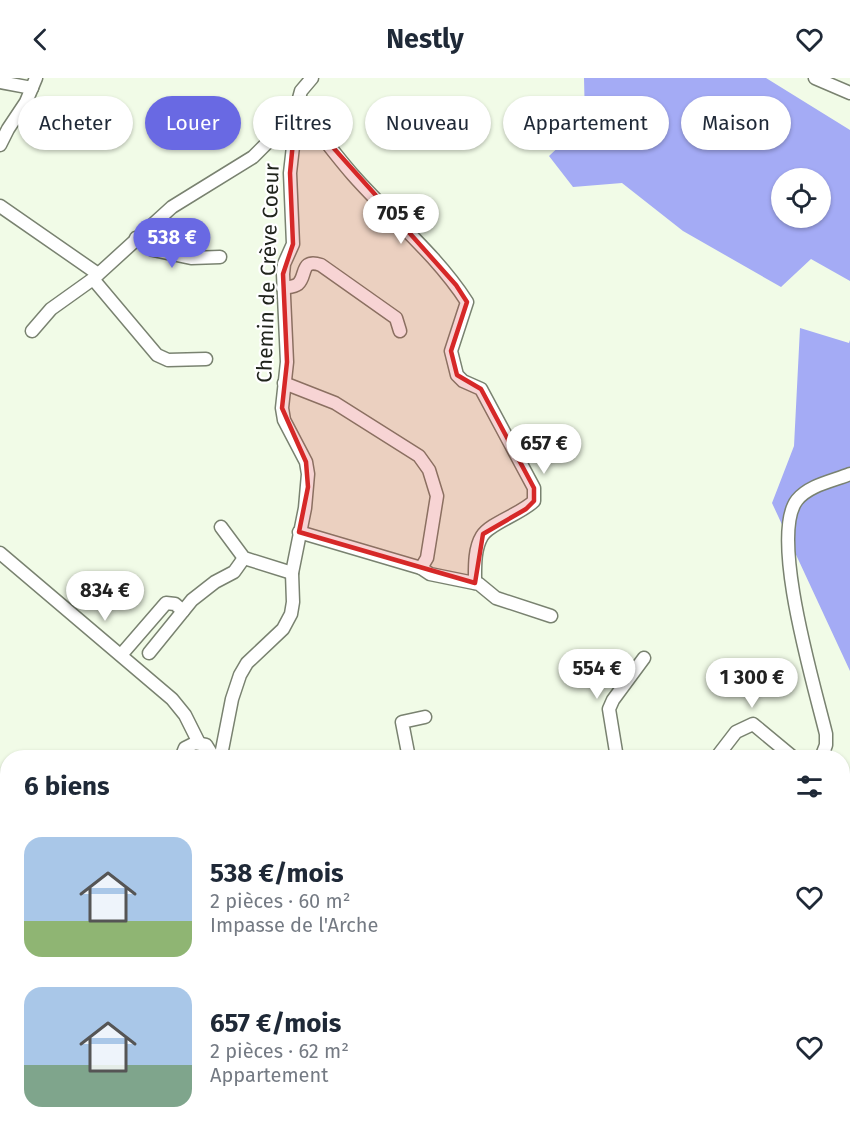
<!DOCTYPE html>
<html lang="fr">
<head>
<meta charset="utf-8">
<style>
	body { margin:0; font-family:"Fira Sans",sans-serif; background:#f2f2f3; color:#1f2937; height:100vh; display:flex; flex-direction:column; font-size:22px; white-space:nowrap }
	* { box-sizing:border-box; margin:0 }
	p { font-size:20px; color:#747a83 }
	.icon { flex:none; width:33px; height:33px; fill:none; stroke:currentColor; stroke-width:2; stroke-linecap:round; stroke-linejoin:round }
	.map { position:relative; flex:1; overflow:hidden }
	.panel { position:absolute; left:0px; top:672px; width:850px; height:384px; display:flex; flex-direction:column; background:#fff; border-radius:24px 24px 0 0; box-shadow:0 2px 4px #0004 }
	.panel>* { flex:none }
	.banner { position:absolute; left:18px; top:18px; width:814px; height:54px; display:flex; gap:12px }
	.buttons { position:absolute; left:771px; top:90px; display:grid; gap:12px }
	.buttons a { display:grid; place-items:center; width:60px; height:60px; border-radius:50%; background:#fff; box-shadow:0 2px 4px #0004; font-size:30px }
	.price { position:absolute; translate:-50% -51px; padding:0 14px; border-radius:21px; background:#fff; color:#222; font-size:20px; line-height:39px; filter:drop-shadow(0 2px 3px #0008) }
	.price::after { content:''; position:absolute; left:50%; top:36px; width:18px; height:14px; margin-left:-9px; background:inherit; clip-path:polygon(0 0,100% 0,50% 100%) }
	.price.active { background:#6969e3; color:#fff }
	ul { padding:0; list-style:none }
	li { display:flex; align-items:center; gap:18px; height:150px; padding:0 24px }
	li span { display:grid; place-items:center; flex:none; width:168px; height:120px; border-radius:18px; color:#555 }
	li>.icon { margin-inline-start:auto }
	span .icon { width:72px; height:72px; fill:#fffc; stroke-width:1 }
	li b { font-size:26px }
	h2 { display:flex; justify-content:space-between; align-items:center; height:72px; padding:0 24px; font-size:26px }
	.chip { padding:0 21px; border-radius:27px; background:#fff; box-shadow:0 2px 4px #0004; font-size:21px; line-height:54px }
	.chip.active { background:#6969e3; color:#fff }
	header { display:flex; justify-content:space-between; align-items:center; height:78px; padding:0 24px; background:#fff; font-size:27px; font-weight:700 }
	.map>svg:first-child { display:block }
	.forest { fill:#a4abf5; fill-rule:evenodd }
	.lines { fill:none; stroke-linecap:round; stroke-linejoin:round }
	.minor-casing { stroke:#798270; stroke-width:15 }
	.minor { stroke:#fff; stroke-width:12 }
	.marked { fill:#d62828; fill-opacity:0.2; stroke:#d62828; stroke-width:4.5; stroke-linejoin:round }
	.labels { text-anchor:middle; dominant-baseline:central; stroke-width:4.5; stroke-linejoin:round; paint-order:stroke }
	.street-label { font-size:21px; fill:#20241c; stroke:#fff }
</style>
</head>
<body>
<header><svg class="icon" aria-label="back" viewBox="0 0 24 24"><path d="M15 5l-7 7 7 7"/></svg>Nestly<svg class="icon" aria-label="heart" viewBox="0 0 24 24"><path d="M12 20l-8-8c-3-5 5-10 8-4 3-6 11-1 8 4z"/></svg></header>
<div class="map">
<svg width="850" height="1056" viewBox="0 0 850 1056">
	<rect width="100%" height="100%" fill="#f1fbe7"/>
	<g class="forest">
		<path d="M584 0H766L850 52V203L811 181 781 209 683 153 622 105 573 109 549 78 585 44ZM782 100H820V140H782Z"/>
		<path d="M800 250 849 265 850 262V593L772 425 794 368Z"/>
	</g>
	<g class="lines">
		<g class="minor-casing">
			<g id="minor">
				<path d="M815 0 850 15"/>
				<path d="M0 4 32 10"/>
				<path d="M0 67 8 51 26 24 36 0"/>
				<path d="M0 128 98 196"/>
				<path d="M136 160 153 172 191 180 220 179"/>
				<path d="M93 201 157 277 168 282 206 281"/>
				<path d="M283 210C288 209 294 209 298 206 307 198 300 180 321 187L396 240 400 253"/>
				<path d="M32 253 51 231 93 201 172 129 253 79 288 44H305L313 47C326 64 339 81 353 97 391 140 436 176 467 224L451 273 457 297 463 303 481 311 534 410V423C521 436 490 445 482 458 474 471 475 490 475 505"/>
				<path d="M284 305 335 325 419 378 429 392 437 418 427 480 421 490"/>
				<path d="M221 449 244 480 292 495"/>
				<path d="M299 454 421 490 430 496 479 506 496 520 551 538"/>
				<path d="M0 475 172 621 185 637 199 665"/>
				<path d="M149 575 192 522 215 504 234 494 244 480"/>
				<path d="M121 577 166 525 175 526 183 533"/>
				<path d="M181 680 185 670 195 665 206 667 214 680"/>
				<path d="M219 680 222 672 232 621 240 597 247 585 283 551 291 536 293 524 292 495 305 430 308 396 306 384 284 342 282 330 287 284 283 196 284 186 293 166 290 95 298 24 301 13 312 0"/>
				<path d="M409 680 402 644 425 639"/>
				<path d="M617 680 609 631 613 622 644 580"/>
				<path d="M716 680 736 654 753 646 794 680"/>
				<path d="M821 680 826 667V656C815 610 769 458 797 422 809 407 833 403 850 396"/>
				<path d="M843 718 850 725"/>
				<path d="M843 814 850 813"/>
				<path d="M843 864 850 873"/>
				<path d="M843 970H850"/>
				<path d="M195 1048 201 1056"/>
				<path d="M367 1048 371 1056"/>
				<path d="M20 1056 25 1048"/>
				<path d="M144 1056 167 1048"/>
				<path d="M488 1056 492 1048"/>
			</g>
		</g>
		<use href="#minor" class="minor"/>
	</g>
	<path class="marked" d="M295 43 313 47 456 207 467 224 451 273 457 297 481 311 534 410V423L526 431 483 456 475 505 299 454 308 409 306 384 282 330 287 284 283 196 293 166 290 95Z"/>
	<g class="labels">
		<g class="street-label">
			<text transform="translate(268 195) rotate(-88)">Chemin de Crève Coeur</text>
		</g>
	</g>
</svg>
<div class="buttons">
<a><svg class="icon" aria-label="locate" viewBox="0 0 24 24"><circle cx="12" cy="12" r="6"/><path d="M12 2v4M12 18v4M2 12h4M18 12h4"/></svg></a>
</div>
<b class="price" style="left:401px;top:167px">705 €</b>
<b class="price active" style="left:172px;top:191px">538 €</b>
<b class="price" style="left:544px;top:397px">657 €</b>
<b class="price" style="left:105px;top:544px">834 €</b>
<b class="price" style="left:597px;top:622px">554 €</b>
<b class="price" style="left:752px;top:631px">1 300 €</b>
<div class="banner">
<a class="chip">Acheter</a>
<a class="chip active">Louer</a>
<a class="chip">Filtres</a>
<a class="chip">Nouveau</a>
<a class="chip">Appartement</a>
<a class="chip">Maison</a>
</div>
<section class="panel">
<h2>6 biens<svg class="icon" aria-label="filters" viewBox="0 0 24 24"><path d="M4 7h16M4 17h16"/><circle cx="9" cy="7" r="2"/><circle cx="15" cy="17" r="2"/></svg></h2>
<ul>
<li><span style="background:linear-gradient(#a9c7e8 70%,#8fb573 0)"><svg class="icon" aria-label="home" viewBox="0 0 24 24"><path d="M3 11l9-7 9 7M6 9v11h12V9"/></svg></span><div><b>538 €/mois</b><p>2 pièces · 60 m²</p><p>Impasse de l'Arche</p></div><svg class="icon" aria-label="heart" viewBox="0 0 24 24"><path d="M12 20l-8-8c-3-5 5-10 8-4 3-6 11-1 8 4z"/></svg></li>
<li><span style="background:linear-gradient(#a9c7e8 65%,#7fa58c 0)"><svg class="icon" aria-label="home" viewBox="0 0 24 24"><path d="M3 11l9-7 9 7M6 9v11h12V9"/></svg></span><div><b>657 €/mois</b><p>2 pièces · 62 m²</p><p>Appartement</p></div><svg class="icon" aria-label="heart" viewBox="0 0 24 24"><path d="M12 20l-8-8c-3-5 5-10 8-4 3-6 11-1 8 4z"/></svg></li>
</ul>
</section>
</div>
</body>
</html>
